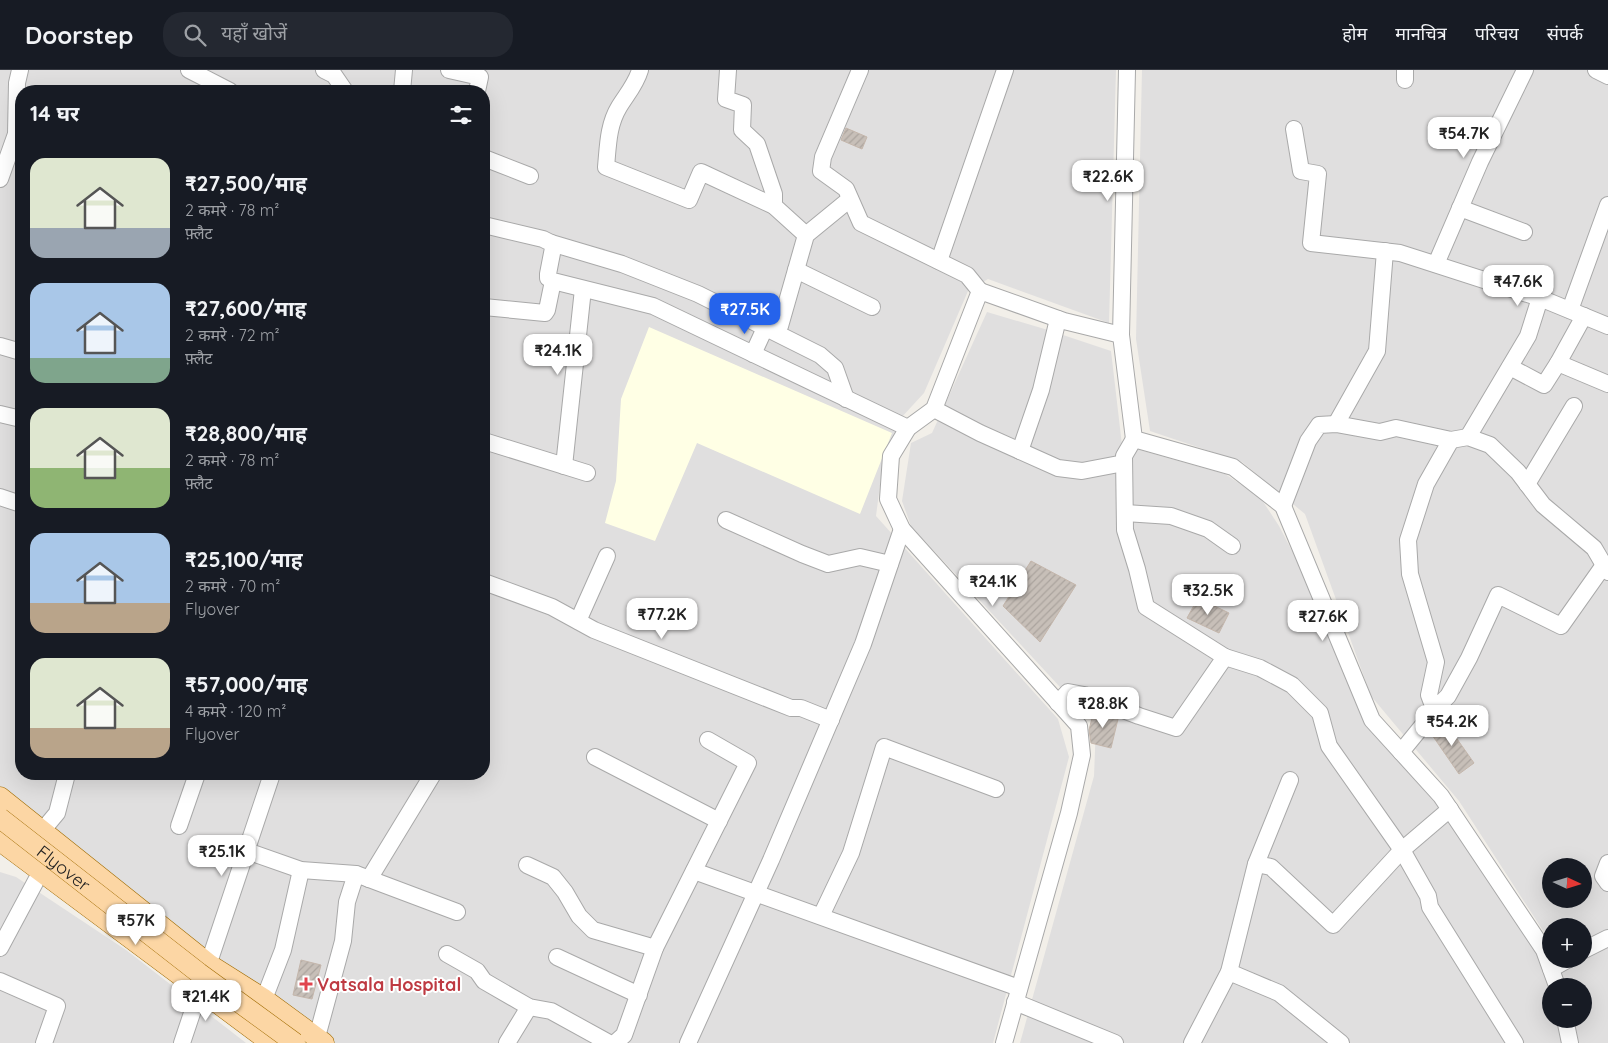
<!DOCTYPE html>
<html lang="hi">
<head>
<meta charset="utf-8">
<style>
	body { margin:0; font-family:Quicksand,"Noto Sans Devanagari",sans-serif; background:#242831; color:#f1f3f6; height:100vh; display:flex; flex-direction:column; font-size:19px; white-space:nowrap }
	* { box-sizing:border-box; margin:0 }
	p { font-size:16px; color:#9ea1a6 }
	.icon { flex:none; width:28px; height:28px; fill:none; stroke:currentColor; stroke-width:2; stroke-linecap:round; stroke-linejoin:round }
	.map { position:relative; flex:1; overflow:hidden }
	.details { position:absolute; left:15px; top:15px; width:475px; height:695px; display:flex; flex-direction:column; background:#171b24; border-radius:20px; box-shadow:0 5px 20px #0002 }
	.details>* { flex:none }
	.needle { width:32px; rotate:94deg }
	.fabs { position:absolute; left:1542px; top:788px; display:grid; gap:10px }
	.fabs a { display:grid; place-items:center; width:50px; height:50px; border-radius:50%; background:#171b24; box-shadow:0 5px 20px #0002; font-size:25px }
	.price { position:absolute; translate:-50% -42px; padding:0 11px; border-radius:10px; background:#fff; color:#222; font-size:16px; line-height:32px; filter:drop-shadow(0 1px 2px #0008) }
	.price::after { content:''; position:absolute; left:50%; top:30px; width:15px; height:11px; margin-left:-8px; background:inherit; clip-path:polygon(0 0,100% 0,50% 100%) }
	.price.on { background:#2563eb; color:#fff }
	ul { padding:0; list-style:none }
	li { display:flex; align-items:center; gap:15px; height:125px; padding:0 15px }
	li span { display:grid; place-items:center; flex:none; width:140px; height:100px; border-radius:15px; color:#555 }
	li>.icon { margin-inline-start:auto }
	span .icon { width:60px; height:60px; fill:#fffc; stroke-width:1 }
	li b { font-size:21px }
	h2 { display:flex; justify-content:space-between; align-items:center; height:60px; padding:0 15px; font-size:21px }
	header { display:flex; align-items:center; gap:30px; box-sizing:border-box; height:70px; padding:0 25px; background:#171b24; border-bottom:1px solid #363941 }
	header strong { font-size:24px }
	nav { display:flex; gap:28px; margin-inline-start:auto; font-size:18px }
	.search { width:350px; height:45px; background:#242831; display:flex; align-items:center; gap:12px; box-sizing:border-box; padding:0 18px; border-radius:20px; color:#9ea1a6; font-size:19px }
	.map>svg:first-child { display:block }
	.residential { fill:#e0dfdf; fill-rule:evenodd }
	.education { fill:#ffffe5 }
	.building { fill:url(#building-hatch); stroke:#c4b6ab }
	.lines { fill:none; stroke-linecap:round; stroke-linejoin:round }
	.minor-casing { stroke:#a9a9a9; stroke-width:18 }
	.major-casing { stroke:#a06b00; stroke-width:21 }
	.minor { stroke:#fff; stroke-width:16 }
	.major { stroke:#fcd6a4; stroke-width:20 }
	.major-bridge-casing { stroke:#a06b00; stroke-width:21; stroke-linecap:butt }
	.major-bridge { stroke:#fcd6a4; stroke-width:20 }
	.health-dot { fill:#e0444e; stroke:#fff; stroke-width:2 }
	.labels { text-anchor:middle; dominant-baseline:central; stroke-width:4; stroke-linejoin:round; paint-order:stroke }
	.street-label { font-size:18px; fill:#222; stroke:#fff }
	.health-label { font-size:18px; font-weight:bold; fill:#be3a42; stroke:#fff; text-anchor:start }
</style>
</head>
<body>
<header>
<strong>Doorstep</strong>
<div class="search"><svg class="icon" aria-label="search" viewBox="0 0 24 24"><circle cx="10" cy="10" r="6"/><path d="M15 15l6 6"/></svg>यहाँ खोजें</div>
<nav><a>होम</a><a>मानचित्र</a><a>परिचय</a><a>संपर्क</a></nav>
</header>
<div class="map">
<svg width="1608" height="973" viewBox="0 0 1608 973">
	<defs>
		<pattern id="building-hatch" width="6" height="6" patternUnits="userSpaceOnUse" patternTransform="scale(1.25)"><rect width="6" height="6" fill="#c7bfb8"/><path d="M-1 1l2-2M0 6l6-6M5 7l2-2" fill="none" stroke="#aba49e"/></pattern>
	</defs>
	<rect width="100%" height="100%" fill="#f2efe9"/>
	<g class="residential">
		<path d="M0 0H1116L1109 253 988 209 968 221 924 323 901 348 881 407 876 446 1058 649 1069 687 993 973H321L0 725ZM21 21H484V704H21Z"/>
		<path d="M1142 0H1608V973H1579L1573 949H1584V916H1564L1557 889H1584V856H1551V873L1459 731 1371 626 1305 444 1242 392 1150 361 1136 269ZM1551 796H1584V829H1551Z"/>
		<path d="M987 242 1048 260 1111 281 1122 375 1225 404 1260 427 1279 456 1379 648 1546 876 1551 916V949H1569L1574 973H1020L1094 706 1096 656 911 456 902 431 911 373 932 363Z"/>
		<path d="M0 802 16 807 126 880 246 973H0Z"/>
	</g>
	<path class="education" d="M649 257 892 363 860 444 697 373 655 471 605 453 616 411 621 329Z"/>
	<g class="building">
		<path d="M846 58 867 67 862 79 841 70Z"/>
		<path d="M1031 491 1076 515 1040 572 1003 536Z"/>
		<path d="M1198 528 1229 543 1219 563 1187 548Z"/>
		<path d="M1094 640 1118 649 1111 678 1091 673 1089 660Z"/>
		<path d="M1443 649 1474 693 1459 704 1430 662Z"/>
		<path d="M301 890 321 895 312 929 293 925Z"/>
	</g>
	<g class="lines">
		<g class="minor-casing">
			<g id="minor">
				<path d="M189 0 230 21"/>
				<path d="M324 0 334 5 345 21"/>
				<path d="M449 0 480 7 477 21"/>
				<path d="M640 0C636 14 627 24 619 37 608 55 608 76 606 97L689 130 701 102 774 136 806 165"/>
				<path d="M728 0 726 29 743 35 742 60 757 74 774 124V136"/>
				<path d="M860 0 823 87 821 101 846 119 861 153 967 205 980 221"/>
				<path d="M1127 0 1121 265 1134 369 1233 397 1283 436 1372 650 1441 726 1544 880 1557 916"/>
				<path d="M1596 0 1608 6"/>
				<path d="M1405 10V0"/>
				<path d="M402 21 404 0"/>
				<path d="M1294 59 1301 101 1318 104 1311 173 1400 183 1540 228 1608 256"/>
				<path d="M484 88 530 106"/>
				<path d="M0 109 16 64 17 13 20 0"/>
				<path d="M1460 138 1524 162"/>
				<path d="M484 155 543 169 551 173 553 178 548 204V208L553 211 653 236 908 358"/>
				<path d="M551 173 622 194 698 224 820 285 835 298 846 329"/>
				<path d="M939 191 1005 0"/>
				<path d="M1436 194 1480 92 1525 0"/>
				<path d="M796 200 872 237"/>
				<path d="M484 237 545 243 547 240 553 211"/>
				<path d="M1570 240 1608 135"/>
				<path d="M780 256 806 165 850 129"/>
				<path d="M0 276 21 282"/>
				<path d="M753 284 765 258"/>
				<path d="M1558 293 1608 314"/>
				<path d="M1510 297 1544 315 1558 293 1584 246"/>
				<path d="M934 339 980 363 1058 398 1082 401 1124 393"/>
				<path d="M0 344 21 349"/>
				<path d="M1336 354 1377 281 1385 181"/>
				<path d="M1468 367 1528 266 1540 228"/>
				<path d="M1451 370 1426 414 1408 470 1410 504 1436 592 1429 625 1432 633H1441L1448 626 1469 588 1498 525 1561 556 1604 495"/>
				<path d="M484 371 587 403"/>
				<path d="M1020 381 1041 320 1058 249"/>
				<path d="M564 396 583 219"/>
				<path d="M1527 414 1574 336"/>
				<path d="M0 427 21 434"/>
				<path d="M1283 436 1308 371 1319 355 1336 354 1380 362 1396 358 1451 370 1468 367 1490 375 1518 402 1543 435 1594 478 1608 502"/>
				<path d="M1125 443 1171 446 1208 459 1232 476"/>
				<path d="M726 450 802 484 828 494 860 487 890 494"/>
				<path d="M484 512 552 537 594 560 791 638H801L831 650"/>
				<path d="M578 551 607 486"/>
				<path d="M1225 587 1260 598 1292 615 1320 643 1329 676 1402 780 1428 826 1430 837 1515 973"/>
				<path d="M1058 633 1068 622 1084 625 1139 646 1176 658 1225 587 1146 537 1137 499 1125 460 1124 386 1134 369"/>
				<path d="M1401 682 1441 633"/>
				<path d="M595 687 719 751"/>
				<path d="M179 756 197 704"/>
				<path d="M42 761 57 743 67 704"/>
				<path d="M247 781 301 800 356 804 457 842"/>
				<path d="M1608 793 1603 806 1608 813"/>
				<path d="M1256 794 1271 797 1333 855 1402 780 1450 739"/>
				<path d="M527 795 553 807 565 822 579 846 593 860 655 878"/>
				<path d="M694 801 1019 918"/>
				<path d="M369 809 433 704"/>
				<path d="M821 846 851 783 884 677 996 719"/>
				<path d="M0 878 46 792"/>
				<path d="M1584 880 1608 868"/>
				<path d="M447 884 477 901 484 911 529 937 551 941 609 973"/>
				<path d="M557 887 639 925"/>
				<path d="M1551 899 1569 889"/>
				<path d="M1229 902 1279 923 1341 973"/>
				<path d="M0 911 57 936 44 973"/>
				<path d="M264 929 283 880 301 800"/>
				<path d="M1015 932 1115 973"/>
				<path d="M1565 949 1570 973"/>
				<path d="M317 967 343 871 347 832 356 804"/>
				<path d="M182 973 272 704"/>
				<path d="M507 973 529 937"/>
				<path d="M615 973 624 965 655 878 748 693 708 670"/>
				<path d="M688 973 771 790 863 574 902 459"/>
				<path d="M1004 973 1069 743 1082 685 1079 656 902 459 888 429 891 386 908 358 934 339 980 221 1064 251 1121 265"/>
				<path d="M1192 973 1229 902 1256 794 1290 710"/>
			</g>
		</g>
		<g class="major-casing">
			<g id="major">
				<path d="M0 727 210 895 264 929 324 973"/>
				<path d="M0 771 271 973"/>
			</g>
		</g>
		<use href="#minor" class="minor"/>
		<use href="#major" class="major"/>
		<g class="major-bridge-casing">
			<g id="major-bridge">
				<path id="s1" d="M0 748 199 903 295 973"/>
			</g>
		</g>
		<use href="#major-bridge" class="major-bridge"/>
	</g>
	<path class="health-dot" d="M303.5 906.5h5v5h5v5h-5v5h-5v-5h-5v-5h5z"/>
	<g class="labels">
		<g class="street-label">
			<text stroke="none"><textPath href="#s1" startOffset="81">Flyover</textPath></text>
		</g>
		<g class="health-label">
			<text x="317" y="914">Vatsala Hospital</text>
		</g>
	</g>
</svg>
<div class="fabs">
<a><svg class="needle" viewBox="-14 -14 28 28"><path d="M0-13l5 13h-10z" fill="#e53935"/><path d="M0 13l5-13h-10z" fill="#9ea1a6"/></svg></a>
<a>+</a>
<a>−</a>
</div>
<b class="price" style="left:1464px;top:89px">₹54.7K</b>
<b class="price" style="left:1108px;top:132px">₹22.6K</b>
<b class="price" style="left:1518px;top:237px">₹47.6K</b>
<b class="price on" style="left:745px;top:265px">₹27.5K</b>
<b class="price" style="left:558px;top:306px">₹24.1K</b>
<b class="price" style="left:993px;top:537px">₹24.1K</b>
<b class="price" style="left:1208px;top:546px">₹32.5K</b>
<b class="price" style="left:662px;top:570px">₹77.2K</b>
<b class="price" style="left:1323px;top:572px">₹27.6K</b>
<b class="price" style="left:1103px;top:659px">₹28.8K</b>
<b class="price" style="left:1452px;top:677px">₹54.2K</b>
<b class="price" style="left:222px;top:807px">₹25.1K</b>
<b class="price" style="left:136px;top:876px">₹57K</b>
<b class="price" style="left:206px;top:952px">₹21.4K</b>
<section class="details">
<h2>14 घर<svg class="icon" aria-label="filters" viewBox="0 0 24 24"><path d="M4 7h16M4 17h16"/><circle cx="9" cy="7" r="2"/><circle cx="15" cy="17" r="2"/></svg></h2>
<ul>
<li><span style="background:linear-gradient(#dfe7d0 70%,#9aa5b1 0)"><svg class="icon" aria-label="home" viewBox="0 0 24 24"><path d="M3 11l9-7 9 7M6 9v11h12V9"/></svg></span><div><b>₹27,500/माह</b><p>2 कमरे · 78 m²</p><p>फ़्लैट</p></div></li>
<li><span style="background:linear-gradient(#a9c7e8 75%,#7fa58c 0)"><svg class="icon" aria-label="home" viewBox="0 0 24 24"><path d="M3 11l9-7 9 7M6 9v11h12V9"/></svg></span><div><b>₹27,600/माह</b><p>2 कमरे · 72 m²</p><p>फ़्लैट</p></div></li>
<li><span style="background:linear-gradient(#dfe7d0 60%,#8fb573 0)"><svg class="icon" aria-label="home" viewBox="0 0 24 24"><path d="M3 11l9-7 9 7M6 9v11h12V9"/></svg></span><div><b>₹28,800/माह</b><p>2 कमरे · 78 m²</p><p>फ़्लैट</p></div></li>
<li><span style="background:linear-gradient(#a9c7e8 70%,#b9a48a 0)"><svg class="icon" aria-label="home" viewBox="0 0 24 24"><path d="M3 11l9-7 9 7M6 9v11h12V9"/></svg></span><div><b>₹25,100/माह</b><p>2 कमरे · 70 m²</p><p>Flyover</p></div></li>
<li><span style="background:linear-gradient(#dfe7d0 70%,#b9a48a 0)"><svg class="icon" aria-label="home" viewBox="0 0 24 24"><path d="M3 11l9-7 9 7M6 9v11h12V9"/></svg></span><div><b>₹57,000/माह</b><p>4 कमरे · 120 m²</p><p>Flyover</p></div></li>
</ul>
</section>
</div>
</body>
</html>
